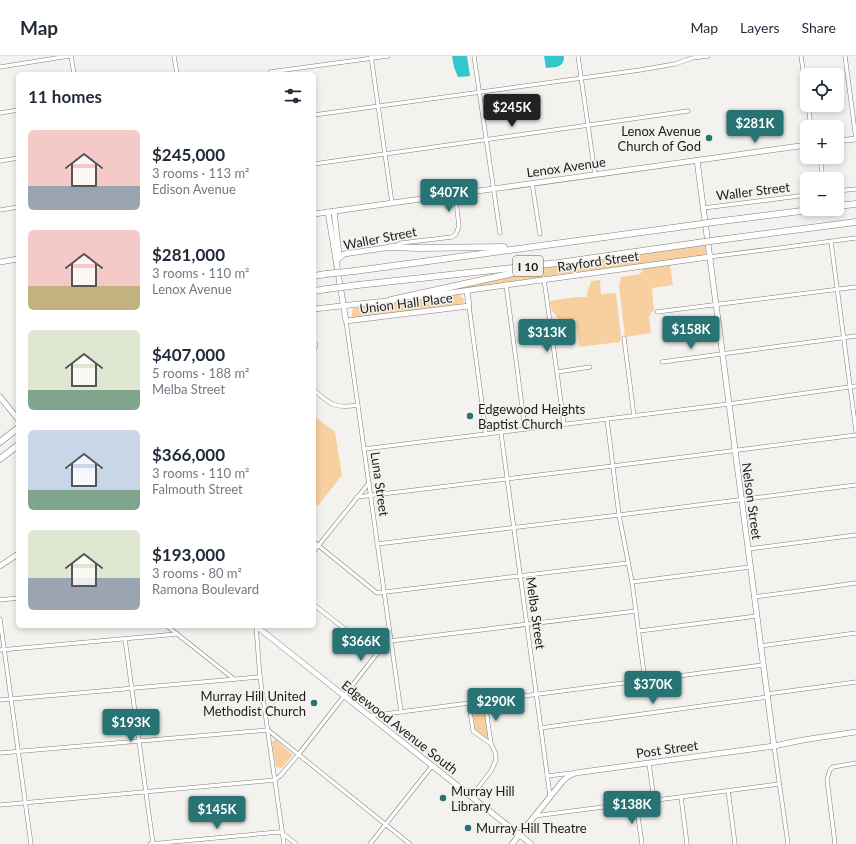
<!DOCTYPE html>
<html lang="en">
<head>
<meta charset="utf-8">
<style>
	body { margin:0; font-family:Lato,sans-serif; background:#f6f6f7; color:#1f2937; height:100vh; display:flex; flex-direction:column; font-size:15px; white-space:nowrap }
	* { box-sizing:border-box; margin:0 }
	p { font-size:13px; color:#747a83 }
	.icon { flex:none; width:22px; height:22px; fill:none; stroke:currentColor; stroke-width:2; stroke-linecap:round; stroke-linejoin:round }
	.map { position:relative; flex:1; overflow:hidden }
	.panel { position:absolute; left:16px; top:16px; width:300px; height:556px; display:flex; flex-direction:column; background:#fff; border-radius:6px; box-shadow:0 2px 6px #0003 }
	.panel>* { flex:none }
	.fabs { position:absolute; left:800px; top:12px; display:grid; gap:8px }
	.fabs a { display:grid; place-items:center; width:44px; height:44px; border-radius:6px; background:#fff; box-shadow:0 2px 6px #0003; font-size:20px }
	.price { position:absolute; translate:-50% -34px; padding:0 9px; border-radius:4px; background:#287374; color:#fff; font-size:13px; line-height:26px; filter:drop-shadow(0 1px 2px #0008) }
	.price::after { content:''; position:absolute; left:50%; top:24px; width:12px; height:9px; margin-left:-6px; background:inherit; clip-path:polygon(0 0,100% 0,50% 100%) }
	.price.on { background:#222; color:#fff }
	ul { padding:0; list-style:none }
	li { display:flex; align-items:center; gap:12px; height:100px; padding:0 12px }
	li span { display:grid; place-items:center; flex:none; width:112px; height:80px; border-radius:6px; color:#555 }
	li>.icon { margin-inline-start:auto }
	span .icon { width:48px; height:48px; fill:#fffc; stroke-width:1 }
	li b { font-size:17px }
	h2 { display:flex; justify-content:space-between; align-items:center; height:48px; padding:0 12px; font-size:17px }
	header { display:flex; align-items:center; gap:24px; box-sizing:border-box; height:56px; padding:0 20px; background:#fff; border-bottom:1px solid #e0e1e3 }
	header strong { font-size:19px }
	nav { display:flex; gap:22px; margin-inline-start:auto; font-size:14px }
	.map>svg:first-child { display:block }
	.green { fill:#f8d09f }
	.water { fill:#33c7c9 }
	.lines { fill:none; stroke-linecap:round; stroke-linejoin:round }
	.street-casing { stroke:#817f7c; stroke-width:4.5 }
	.secondary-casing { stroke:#817f7c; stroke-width:6 }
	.highway-casing { stroke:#817f7c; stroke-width:7 }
	.street { stroke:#fff; stroke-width:3.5 }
	.secondary { stroke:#fff; stroke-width:5 }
	.highway { stroke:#fff; stroke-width:6 }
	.highway-bridge-casing { stroke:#817f7c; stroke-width:7; stroke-linecap:butt }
	.highway-bridge { stroke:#fff; stroke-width:6 }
	.poi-dot { fill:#287374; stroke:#f4f2ef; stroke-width:1.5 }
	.labels { text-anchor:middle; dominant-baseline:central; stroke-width:3; stroke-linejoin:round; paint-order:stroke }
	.shield { fill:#f4f2ef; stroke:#5e5c5b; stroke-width:1 }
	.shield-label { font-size:12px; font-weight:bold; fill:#1d1c1b }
	.poi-label { font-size:13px; fill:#1d1c1b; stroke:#f4f2ef; text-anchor:start }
	.street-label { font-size:13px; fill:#1d1c1b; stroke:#f4f2ef }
</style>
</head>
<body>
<header>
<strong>Map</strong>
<nav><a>Map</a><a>Layers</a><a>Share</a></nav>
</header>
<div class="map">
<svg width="856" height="788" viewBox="0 0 856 788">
	<rect width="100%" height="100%" fill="#f4f2ef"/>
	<g class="green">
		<path d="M702 188 703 192V188H705L706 196 703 200 555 219 435 237 563 208 642 198Z"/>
		<path d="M670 209 673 229 652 232 654 255 651 256 650 260H649L651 277 625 281 619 230 621 221 640 218 644 212Z"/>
		<path d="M600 224 601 238 616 237 621 280 620 286 579 291 576 263 560 265 551 253 550 245 576 241H586L591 225Z"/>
		<path d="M458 238 464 243 463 247 461 248 355 262 352 261V254L354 252Z"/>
		<path d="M314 360 335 376 342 419 318 450 314 448Z"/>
		<path d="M484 648 488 684 475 674 472 650Z"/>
		<path d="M275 683 293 699 282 712 276 711 272 687Z"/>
	</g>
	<g class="water">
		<path d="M452 0H467L470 20 458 21 454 11Z"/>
		<path d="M544 0H564C564 12 556 11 546 12Z"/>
	</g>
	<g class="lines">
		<g class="street-casing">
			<g id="street">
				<path d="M71 0 74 18"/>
				<path d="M174 0 177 18"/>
				<path d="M371 0 392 147"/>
				<path d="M474 0 500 177"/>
				<path d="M578 0 595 118"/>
				<path d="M801 0 807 41"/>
				<path d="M845 0 856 83"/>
				<path d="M0 11 69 0"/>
				<path d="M270 18V16L388 0"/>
				<path d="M808 49 811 71"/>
				<path d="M0 57 18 54"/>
				<path d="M314 59 640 14 675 8 692 2 708 0"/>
				<path d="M820 101 823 123"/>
				<path d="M0 105 18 102"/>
				<path d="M314 108 688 55"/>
				<path d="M532 127 540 178"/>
				<path d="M837 135 856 133"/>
				<path d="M703 152 807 139"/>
				<path d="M0 154 18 151"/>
				<path d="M831 186 856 375"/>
				<path d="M395 190 401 187 452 181 456 178 459 170 455 137"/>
				<path d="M709 201 856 182"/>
				<path d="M544 223 564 368"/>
				<path d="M506 228 525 373"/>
				<path d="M469 250 486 378"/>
				<path d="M657 256 856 231"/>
				<path d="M346 265 401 656"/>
				<path d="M624 282 634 360"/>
				<path d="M314 294 316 288"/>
				<path d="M662 306 856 280"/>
				<path d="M557 316 590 311"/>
				<path d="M314 334C331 349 335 353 358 349"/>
				<path d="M607 363 619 459 632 526 645 625"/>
				<path d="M501 377 550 740"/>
				<path d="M364 393 729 348 856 330"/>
				<path d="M357 441 613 410 856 379"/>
				<path d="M314 486 377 537 628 507"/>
				<path d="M377 488 619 459 856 429"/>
				<path d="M748 493 856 479"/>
				<path d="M314 495 369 427"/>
				<path d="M632 526 750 511"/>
				<path d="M754 541 856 527"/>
				<path d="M0 544 18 542"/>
				<path d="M314 549 377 598"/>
				<path d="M0 563 31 788"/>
				<path d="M167 570 234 623"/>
				<path d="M256 570 260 621 284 788"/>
				<path d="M639 575 757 560"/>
				<path d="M125 583 153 788"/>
				<path d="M760 590 856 577"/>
				<path d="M0 594 177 578"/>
				<path d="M767 638 856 626"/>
				<path d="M0 644 260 621"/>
				<path d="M469 648 473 675 491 688"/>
				<path d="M369 660 763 609"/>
				<path d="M540 672 768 641"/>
				<path d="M774 690 788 788"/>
				<path d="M0 697 268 674 410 788"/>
				<path d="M649 707 654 745"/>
				<path d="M547 720 572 717"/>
				<path d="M728 734 735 788"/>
				<path d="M471 741 491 715 496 704 495 696 491 688 485 646"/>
				<path d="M681 741 687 788"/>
				<path d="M636 747 642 788"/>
				<path d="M0 749 275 724 280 720 298 699 383 590 390 585 636 555"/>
				<path d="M534 760 779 728"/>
				<path d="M150 788 279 776 282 777 296 788"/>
				<path d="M370 788 432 710"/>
				<path d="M835 788 827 723 830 714 833 711 856 707"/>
			</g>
		</g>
		<g class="secondary-casing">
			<g id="secondary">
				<path d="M837 85 856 83"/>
				<path d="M697 104 774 690"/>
				<path d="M334 155 339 198 337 203"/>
				<path d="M328 156 346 265 469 250 467 235"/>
				<path d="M314 158 807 89"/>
				<path d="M337 204 344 198 391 191"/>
				<path d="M0 206 18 203"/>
				<path d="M413 242 709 201"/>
				<path d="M314 253 395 244"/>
				<path d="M0 341 18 363"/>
				<path d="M0 510 18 498"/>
				<path d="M256 570 531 788"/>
				<path d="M512 788 562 726 567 721 575 717 774 690 803 684 856 676"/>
			</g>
		</g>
		<g class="highway-casing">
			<g id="highway">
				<path d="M837 150 856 148"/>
				<path d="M714 166 817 153"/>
				<path d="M718 184 856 166"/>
				<path d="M391 191 418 192 504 191"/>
				<path d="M355 215 694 169"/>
				<path d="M314 220 326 218"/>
				<path d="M358 229 558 207 697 187"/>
				<path d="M314 235 327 233"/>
				<path d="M391 244 532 213"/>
				<path d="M0 386 18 372"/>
				<path d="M0 403 18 389"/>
			</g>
		</g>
		<use href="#street" class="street"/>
		<use href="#secondary" class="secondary"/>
		<use href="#highway" class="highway"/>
		<g class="highway-bridge-casing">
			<g id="highway-bridge">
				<path d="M694 169 714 166"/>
				<path d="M697 187 718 184"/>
				<path d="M326 218 355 215"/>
				<path d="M327 233 358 229"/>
			</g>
		</g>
		<use href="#highway-bridge" class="highway-bridge"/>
	</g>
	<g class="poi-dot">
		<circle cx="709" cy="82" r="4"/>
		<circle cx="470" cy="360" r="4"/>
		<circle cx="314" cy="647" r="4"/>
		<circle cx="443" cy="742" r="4"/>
		<circle cx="468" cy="772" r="4"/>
	</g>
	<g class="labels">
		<rect class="shield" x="513" y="200" width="30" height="20" rx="3"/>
		<g class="shield-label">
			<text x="528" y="210">I 10</text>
		</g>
		<g class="poi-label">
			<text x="701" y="75" text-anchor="end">Lenox Avenue<tspan x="701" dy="15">Church of God</tspan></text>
			<text x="478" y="353">Edgewood Heights<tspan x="478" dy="15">Baptist Church</tspan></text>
			<text x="306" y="640" text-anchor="end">Murray Hill United<tspan x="306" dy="15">Methodist Church</tspan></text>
			<text x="451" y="735">Murray Hill<tspan x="451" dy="15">Library</tspan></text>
			<text x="476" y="772">Murray Hill Theatre</text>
		</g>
		<g class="street-label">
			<text transform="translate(566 111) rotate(-8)">Lenox Avenue</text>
			<text transform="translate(753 135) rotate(-7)">Waller Street</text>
			<text transform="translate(380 182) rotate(-11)">Waller Street</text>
			<text transform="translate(598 205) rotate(-8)">Rayford Street</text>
			<text transform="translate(406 247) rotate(-7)">Union Hall Place</text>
			<text transform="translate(380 428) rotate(82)">Luna Street</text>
			<text transform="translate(752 445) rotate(82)">Nelson Street</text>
			<text transform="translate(536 557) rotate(82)">Melba Street</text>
			<text transform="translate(400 671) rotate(38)">Edgewood Avenue South</text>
			<text transform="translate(667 693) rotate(-8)">Post Street</text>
		</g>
	</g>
</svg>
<div class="fabs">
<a><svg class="icon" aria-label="locate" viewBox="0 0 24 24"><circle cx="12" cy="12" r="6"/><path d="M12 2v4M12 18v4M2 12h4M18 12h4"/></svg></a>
<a>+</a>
<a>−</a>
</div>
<b class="price on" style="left:512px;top:72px">$245K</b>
<b class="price" style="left:755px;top:88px">$281K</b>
<b class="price" style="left:449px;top:157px">$407K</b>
<b class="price" style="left:691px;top:294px">$158K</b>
<b class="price" style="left:547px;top:297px">$313K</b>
<b class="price" style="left:361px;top:606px">$366K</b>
<b class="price" style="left:653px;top:649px">$370K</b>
<b class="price" style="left:496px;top:666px">$290K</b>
<b class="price" style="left:131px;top:687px">$193K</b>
<b class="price" style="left:632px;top:769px">$138K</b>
<b class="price" style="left:217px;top:774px">$145K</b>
<section class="panel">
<h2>11 homes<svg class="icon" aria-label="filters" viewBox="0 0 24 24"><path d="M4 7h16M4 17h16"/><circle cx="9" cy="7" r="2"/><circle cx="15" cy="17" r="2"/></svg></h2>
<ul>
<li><span style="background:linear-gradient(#f6c9c9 70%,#9aa5b1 0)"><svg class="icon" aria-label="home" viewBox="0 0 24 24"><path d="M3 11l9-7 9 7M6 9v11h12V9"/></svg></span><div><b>$245,000</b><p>3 rooms · 113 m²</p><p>Edison Avenue</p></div></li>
<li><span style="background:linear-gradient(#f6c9c9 70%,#c2b280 0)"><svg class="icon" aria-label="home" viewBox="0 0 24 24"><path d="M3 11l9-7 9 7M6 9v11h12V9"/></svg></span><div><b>$281,000</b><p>3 rooms · 110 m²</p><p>Lenox Avenue</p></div></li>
<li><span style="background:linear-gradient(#dfe7d0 75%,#7fa58c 0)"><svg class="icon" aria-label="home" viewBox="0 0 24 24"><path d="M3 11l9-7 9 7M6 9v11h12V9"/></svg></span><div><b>$407,000</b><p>5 rooms · 188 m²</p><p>Melba Street</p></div></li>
<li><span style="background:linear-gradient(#c9d6e8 75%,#7fa58c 0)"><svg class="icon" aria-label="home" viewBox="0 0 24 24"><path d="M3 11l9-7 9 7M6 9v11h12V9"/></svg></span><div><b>$366,000</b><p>3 rooms · 110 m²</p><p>Falmouth Street</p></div></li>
<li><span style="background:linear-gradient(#dfe7d0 60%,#9aa5b1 0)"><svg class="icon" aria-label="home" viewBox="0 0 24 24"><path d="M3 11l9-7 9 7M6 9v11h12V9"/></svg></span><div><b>$193,000</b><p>3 rooms · 80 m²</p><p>Ramona Boulevard</p></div></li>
</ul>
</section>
</div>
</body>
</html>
